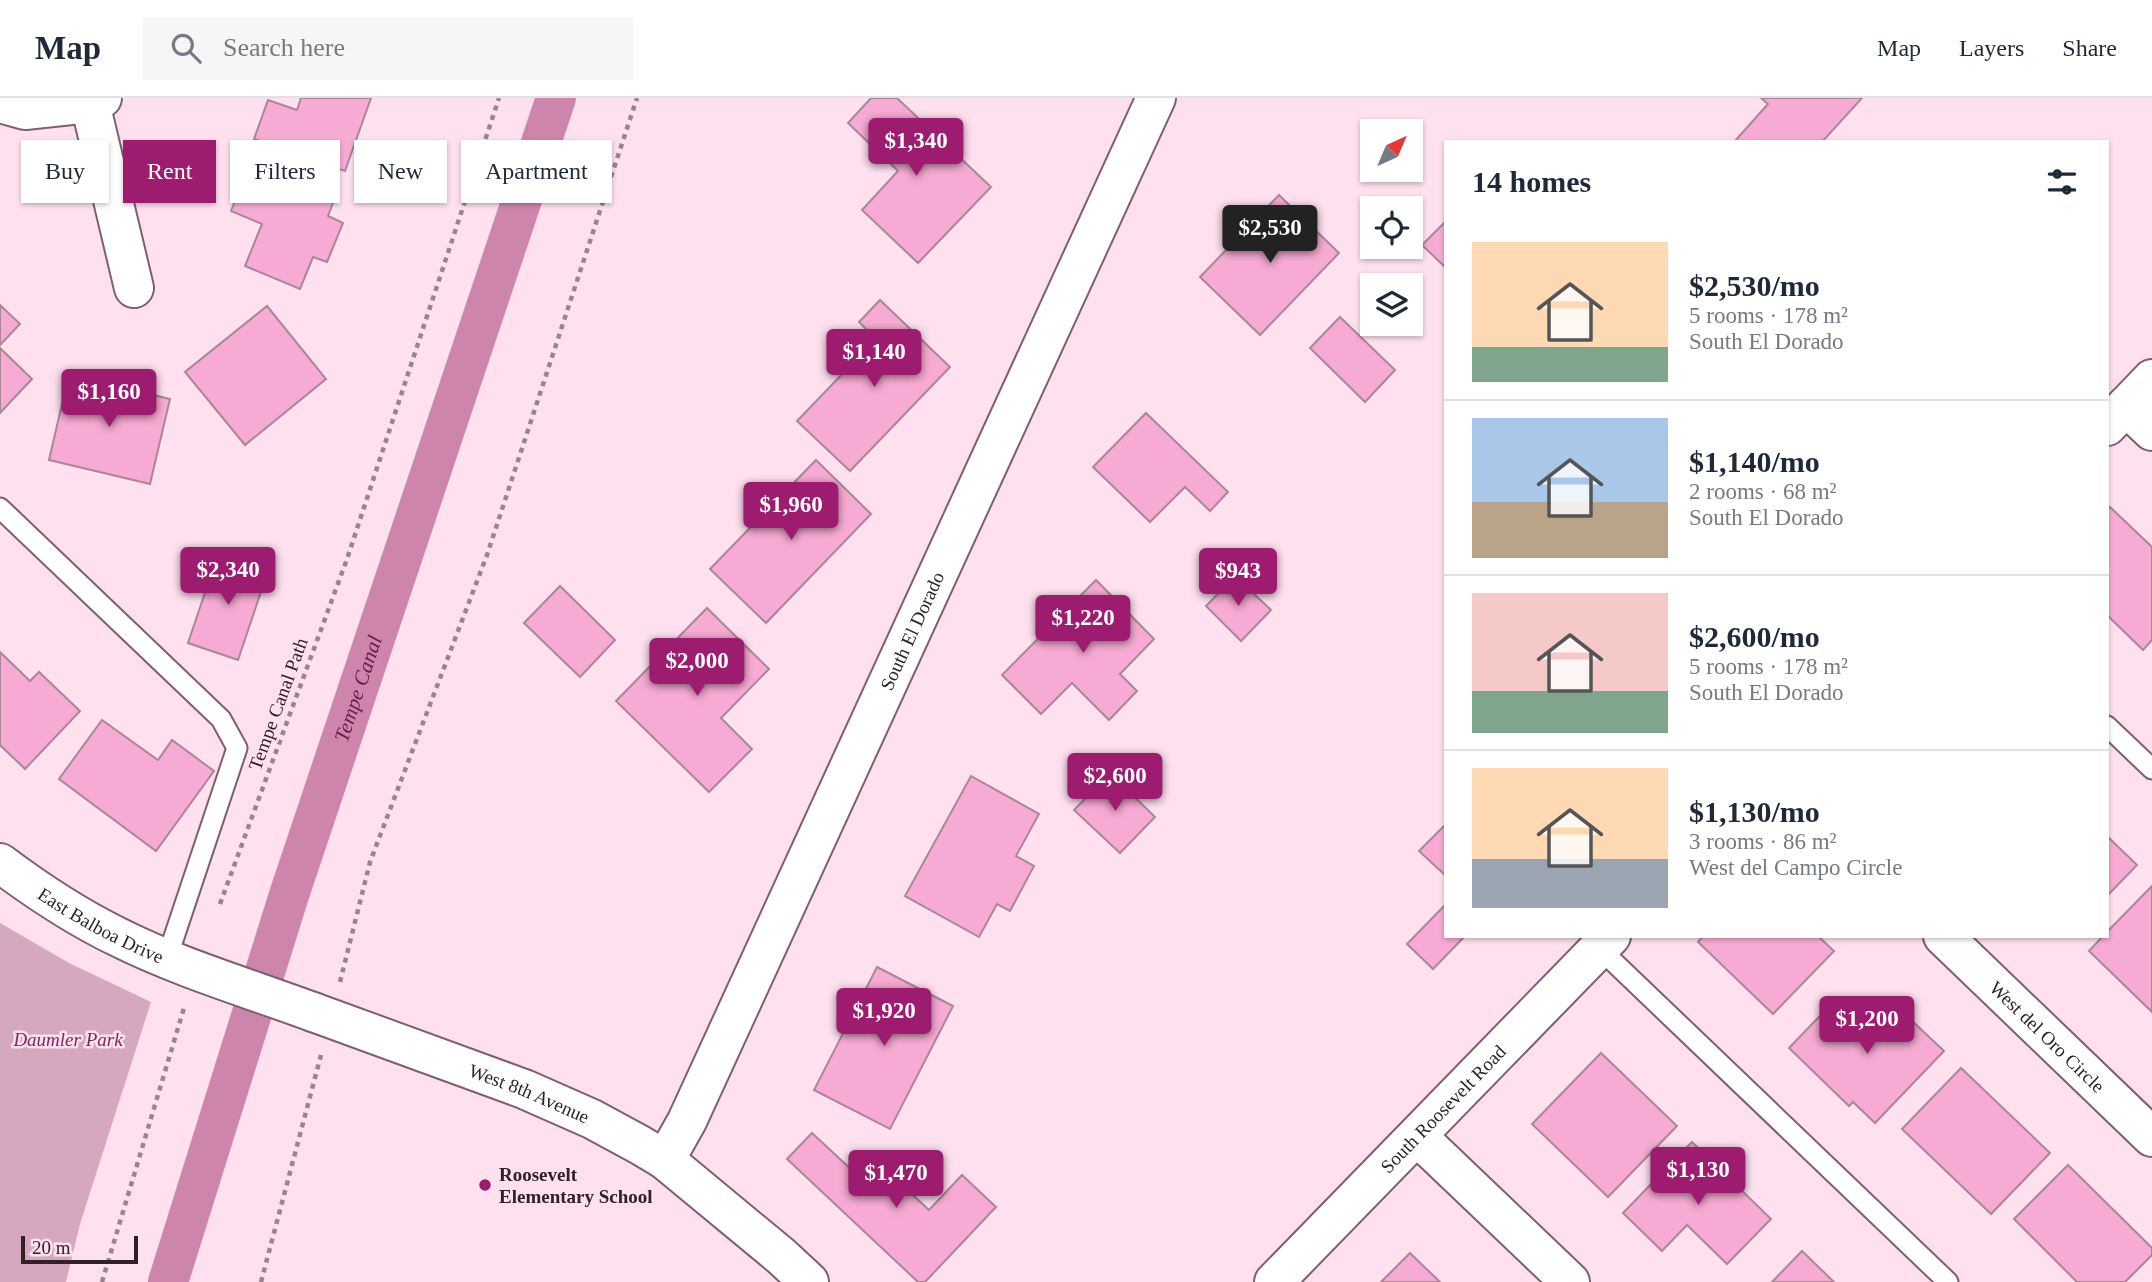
<!DOCTYPE html>
<html lang="en">
<head>
<meta charset="utf-8">
<style>
	body { margin:0; font-family:Georgia,serif; background:#f6f6f7; color:#1f2937; height:100vh; display:flex; flex-direction:column; font-size:26px; white-space:nowrap }
	* { box-sizing:border-box; margin:0 }
	p { font-size:23px; color:#747a83 }
	.icon { flex:none; width:38px; height:38px; fill:none; stroke:currentColor; stroke-width:2; stroke-linecap:round; stroke-linejoin:round }
	.map { position:relative; flex:1; overflow:hidden }
	.drawer { position:absolute; left:1444px; top:42px; width:665px; height:798px; display:flex; flex-direction:column; background:#fff; border-radius:0px; box-shadow:0 2px 5px #0004 }
	.drawer>* { flex:none }
	.guide { position:absolute; left:21px; top:42px; width:665px; height:63px; display:flex; gap:14px }
	.needle { width:46px; rotate:44deg }
	.tools { position:absolute; left:1360px; top:21px; display:grid; gap:14px }
	.tools a { display:grid; place-items:center; width:63px; height:63px; border-radius:0px; background:#fff; box-shadow:0 2px 5px #0004; font-size:35px }
	.scale { position:absolute; left:21px; bottom:18px; width:117px; box-sizing:border-box; padding-left:7px; border:4px solid #2f2128; border-top:0; font-size:19px; line-height:24px; white-space:nowrap; color:#2f2128; -webkit-text-stroke:5px #fee0ef; paint-order:stroke }
	.price { position:absolute; translate:-50% -60px; padding:0 16px; border-radius:7px; background:#9d1c70; color:#fff; font-size:23px; line-height:46px; filter:drop-shadow(0 2px 4px #0008) }
	.price::after { content:''; position:absolute; left:50%; top:42px; width:21px; height:16px; margin-left:-10px; background:inherit; clip-path:polygon(0 0,100% 0,50% 100%) }
	.price.active { background:#222; color:#fff }
	ul { padding:0; list-style:none }
	li { display:flex; align-items:center; gap:21px; height:175px; padding:0 28px }
	li+li { border-top:2px solid #e0e1e3 }
	li span { display:grid; place-items:center; flex:none; width:196px; height:140px; border-radius:0px; color:#555 }
	li>.icon { margin-inline-start:auto }
	span .icon { width:84px; height:84px; fill:#fffc; stroke-width:1 }
	li b { font-size:30px }
	h2 { display:flex; justify-content:space-between; align-items:center; height:84px; padding:0 28px; font-size:30px }
	.chip { padding:0 24px; border-radius:0px; background:#fff; box-shadow:0 2px 5px #0004; font-size:24px; line-height:63px }
	.chip.active { background:#9d1c70; color:#fff }
	header { display:flex; align-items:center; gap:42px; box-sizing:border-box; height:98px; padding:0 35px; background:#fff; border-bottom:2px solid #e0e1e3 }
	header strong { font-size:33px }
	nav { display:flex; gap:38px; margin-inline-start:auto; font-size:24px }
	.search { width:490px; height:63px; background:#f6f6f7; display:flex; align-items:center; gap:18px; box-sizing:border-box; padding:0 24px; border-radius:0px; color:#747a83; font-size:26px }
	.map>svg:first-child { display:block }
	.green { fill:#d6a8bf }
	.lines { fill:none; stroke-linecap:round; stroke-linejoin:round }
	.canal { stroke:#ce85ac; stroke-width:40 }
	.building { fill:#f7aad3; stroke:#a98698; stroke-width:2 }
	.service-casing { stroke:#7e5e6f; stroke-width:23 }
	.minor-casing { stroke:#7e5e6f; stroke-width:42 }
	.tertiary-casing { stroke:#7e5e6f; stroke-width:42 }
	.path { stroke:#99838e; stroke-width:4.5; stroke-dasharray:5 5; stroke-linecap:butt }
	.service { stroke:#fff; stroke-width:19 }
	.minor { stroke:#fff; stroke-width:38 }
	.tertiary { stroke:#fff; stroke-width:38 }
	.poi-dot { fill:#9d1c70; stroke:#fee0ef; stroke-width:2.5 }
	.labels { text-anchor:middle; dominant-baseline:central; stroke-width:5; stroke-linejoin:round; paint-order:stroke }
	.street-label { font-size:19px; fill:#2f2128; stroke:#fee0ef }
	.park-label { font-size:19px; font-style:italic; fill:#7e275d; stroke:#fee0ef }
	.poi-label { font-size:19px; font-weight:bold; fill:#2f2128; stroke:#fee0ef; text-anchor:start }
	.water-label { font-size:21px; font-style:italic; fill:#6f184f; stroke:#fee0ef }
</style>
</head>
<body>
<header>
<strong>Map</strong>
<div class="search"><svg class="icon" aria-label="search" viewBox="0 0 24 24"><circle cx="10" cy="10" r="6"/><path d="M15 15l6 6"/></svg>Search here</div>
<nav><a>Map</a><a>Layers</a><a>Share</a></nav>
</header>
<div class="map">
<svg width="2152" height="1184" viewBox="0 0 2152 1184">
	<rect width="100%" height="100%" fill="#fee0ef"/>
	<path class="green" d="M0 825 69 865 151 904 80 1126 66 1184H0Z"/>
	<g class="lines">
		<path class="canal" id="s1" d="M168 1184 289 797 556 0"/>
	</g>
	<g class="building">
		<path d="M301 0H371L345 73 254 41 268 2 297 12Z"/>
		<path d="M871 0H897L991 89 918 165 862 112 898 73 848 25Z"/>
		<path d="M1761 0H1862L1822 44H1734L1768 6Z"/>
		<path d="M252 61 336 97 328 118 343 125 327 164 313 159 300 191 245 168 262 126 231 113Z"/>
		<path d="M1279 97 1339 155 1260 237 1200 179Z"/>
		<path d="M1446 123V170L1422 147Z"/>
		<path d="M880 202 950 269 850 373 797 323 876 241 859 224Z"/>
		<path d="M0 207 20 226 0 247Z"/>
		<path d="M267 208 326 281 245 347 185 274Z"/>
		<path d="M1340 219 1395 272 1365 304 1310 250Z"/>
		<path d="M0 250 32 281 0 315Z"/>
		<path d="M69 276 170 301 150 386 49 362Z"/>
		<path d="M1146 315 1228 394 1210 413 1185 389 1150 424 1093 369Z"/>
		<path d="M816 362 871 416 766 525 710 471Z"/>
		<path d="M2110 409 2152 449V542L2143 552 2107 517V412Z"/>
		<path d="M218 456 268 473 238 562 188 545Z"/>
		<path d="M1235 478 1271 512 1241 543 1206 508Z"/>
		<path d="M1096 482 1154 541 1120 576 1137 593 1109 622 1072 585 1041 616 1002 577Z"/>
		<path d="M560 488 615 542 580 579 524 525Z"/>
		<path d="M707 510 769 571 721 620 752 651 709 694 616 603Z"/>
		<path d="M0 554 30 583 39 574 80 613 25 671 0 647Z"/>
		<path d="M102 622 158 662 172 642 214 673 156 753 59 681Z"/>
		<path d="M1110 675 1155 719 1120 755 1074 712Z"/>
		<path d="M971 678 1039 716 1016 758 1034 768 1010 813 997 806 979 839 905 798Z"/>
		<path d="M1446 726V778L1419 753Z"/>
		<path d="M2107 738 2137 767 2107 798Z"/>
		<path d="M2152 788V914L2089 853 2103 838H2107V834Z"/>
		<path d="M1446 806V838H1465L1433 871 1407 846Z"/>
		<path d="M1703 838H1818L1834 853 1773 916 1698 844Z"/>
		<path d="M877 869 953 908 890 1031 814 992Z"/>
		<path d="M1837 900 1866 929 1891 903 1944 953 1875 1025 1853 1004 1849 1008 1789 950Z"/>
		<path d="M1601 955 1677 1028 1608 1099 1532 1026Z"/>
		<path d="M1961 970 2050 1055 1991 1116 1902 1031Z"/>
		<path d="M812 1035 868 1087 884 1070 929 1112 962 1077 996 1109 925 1184H918L787 1061Z"/>
		<path d="M1692 1044 1771 1121 1727 1166 1687 1127 1662 1153 1623 1115Z"/>
		<path d="M2068 1067 2152 1150V1157L2125 1184H2077L2014 1121Z"/>
		<path d="M1802 1153 1834 1184H1772Z"/>
		<path d="M1410 1155 1440 1184H1381Z"/>
	</g>
	<g class="lines">
		<g class="service-casing">
			<g id="service">
				<path d="M0 410 221 621 237 650 167 860"/>
				<path d="M2107 628 2152 671"/>
				<path d="M1599 850 1948 1184"/>
			</g>
		</g>
		<g class="minor-casing">
			<g id="minor">
				<path d="M0 5 25 12 90 5 102 0"/>
				<path d="M90 5 134 190"/>
				<path d="M2126 308 2152 333"/>
				<path d="M2107 328 2152 281"/>
				<path id="s2" d="M0 765C36 792 77 819 118 839 180 870 248 890 313 914"/>
				<path id="s3" d="M1943 838 2152 1039"/>
				<path d="M1417 1038 1570 1184"/>
				<path id="s4" d="M665 1062 687 1023 1156 0"/>
				<path id="s5" d="M1274 1184 1611 838"/>
			</g>
		</g>
		<g class="tertiary-casing">
			<g id="tertiary">
				<path id="s6" d="M313 914 524 991 592 1021 640 1047 665 1062 781 1158 809 1184"/>
			</g>
		</g>
		<g class="path">
			<path d="M220 806 347 461 499 0"/>
			<path d="M340 884 370 764 487 457 637 0"/>
			<path d="M102 1184 184 910"/>
			<path d="M261 1184 321 957"/>
		</g>
		<use href="#service" class="service"/>
		<use href="#minor" class="minor"/>
		<use href="#tertiary" class="tertiary"/>
	</g>
	<circle class="poi-dot" cx="485" cy="1087" r="7"/>
	<g class="labels">
		<g class="street-label">
			<text stroke="none"><textPath href="#s4" startOffset="584">South El Dorado</textPath></text>
			<text transform="translate(278 606) rotate(-70)">Tempe Canal Path</text>
			<text stroke="none"><textPath href="#s2" startOffset="119">East Balboa Drive</textPath></text>
			<text stroke="none"><textPath href="#s3" startOffset="145">West del Oro Circle</textPath></text>
			<text stroke="none"><textPath href="#s6" startOffset="231">West 8th Avenue</textPath></text>
			<text stroke="none"><textPath href="#s5" startOffset="242">South Roosevelt Road</textPath></text>
		</g>
		<g class="park-label">
			<text x="68" y="941">Daumler Park</text>
		</g>
		<g class="poi-label">
			<text x="499" y="1076">Roosevelt<tspan x="499" dy="22">Elementary School</tspan></text>
		</g>
		<g class="water-label">
			<text stroke="none"><textPath href="#s1" startOffset="623">Tempe Canal</textPath></text>
		</g>
	</g>
</svg>
<div class="tools">
<a><svg class="needle" viewBox="-14 -14 28 28"><path d="M0-13l5 13h-10z" fill="#e53935"/><path d="M0 13l5-13h-10z" fill="#747a83"/></svg></a>
<a><svg class="icon" aria-label="locate" viewBox="0 0 24 24"><circle cx="12" cy="12" r="6"/><path d="M12 2v4M12 18v4M2 12h4M18 12h4"/></svg></a>
<a><svg class="icon" aria-label="layers" viewBox="0 0 24 24"><path d="M12 4l9 5-9 5-9-5zM3 14l9 5 9-5"/></svg></a>
</div>
<div class="scale">20 m</div>
<b class="price" style="left:916px;top:80px">$1,340</b>
<b class="price active" style="left:1270px;top:167px">$2,530</b>
<b class="price" style="left:874px;top:291px">$1,140</b>
<b class="price" style="left:109px;top:331px">$1,160</b>
<b class="price" style="left:791px;top:444px">$1,960</b>
<b class="price" style="left:228px;top:509px">$2,340</b>
<b class="price" style="left:1238px;top:510px">$943</b>
<b class="price" style="left:1083px;top:557px">$1,220</b>
<b class="price" style="left:697px;top:600px">$2,000</b>
<b class="price" style="left:1115px;top:715px">$2,600</b>
<b class="price" style="left:884px;top:950px">$1,920</b>
<b class="price" style="left:1867px;top:958px">$1,200</b>
<b class="price" style="left:1698px;top:1109px">$1,130</b>
<b class="price" style="left:896px;top:1112px">$1,470</b>
<div class="guide">
<a class="chip">Buy</a>
<a class="chip active">Rent</a>
<a class="chip">Filters</a>
<a class="chip">New</a>
<a class="chip">Apartment</a>
</div>
<section class="drawer">
<h2>14 homes<svg class="icon" aria-label="filters" viewBox="0 0 24 24"><path d="M4 7h16M4 17h16"/><circle cx="9" cy="7" r="2"/><circle cx="15" cy="17" r="2"/></svg></h2>
<ul>
<li><span style="background:linear-gradient(#ffd9b3 75%,#7fa58c 0)"><svg class="icon" aria-label="home" viewBox="0 0 24 24"><path d="M3 11l9-7 9 7M6 9v11h12V9"/></svg></span><div><b>$2,530/mo</b><p>5 rooms · 178 m²</p><p>South El Dorado</p></div></li>
<li><span style="background:linear-gradient(#a9c7e8 60%,#b9a48a 0)"><svg class="icon" aria-label="home" viewBox="0 0 24 24"><path d="M3 11l9-7 9 7M6 9v11h12V9"/></svg></span><div><b>$1,140/mo</b><p>2 rooms · 68 m²</p><p>South El Dorado</p></div></li>
<li><span style="background:linear-gradient(#f6c9c9 70%,#7fa58c 0)"><svg class="icon" aria-label="home" viewBox="0 0 24 24"><path d="M3 11l9-7 9 7M6 9v11h12V9"/></svg></span><div><b>$2,600/mo</b><p>5 rooms · 178 m²</p><p>South El Dorado</p></div></li>
<li><span style="background:linear-gradient(#ffd9b3 65%,#9aa5b1 0)"><svg class="icon" aria-label="home" viewBox="0 0 24 24"><path d="M3 11l9-7 9 7M6 9v11h12V9"/></svg></span><div><b>$1,130/mo</b><p>3 rooms · 86 m²</p><p>West del Campo Circle</p></div></li>
</ul>
</section>
</div>
</body>
</html>
